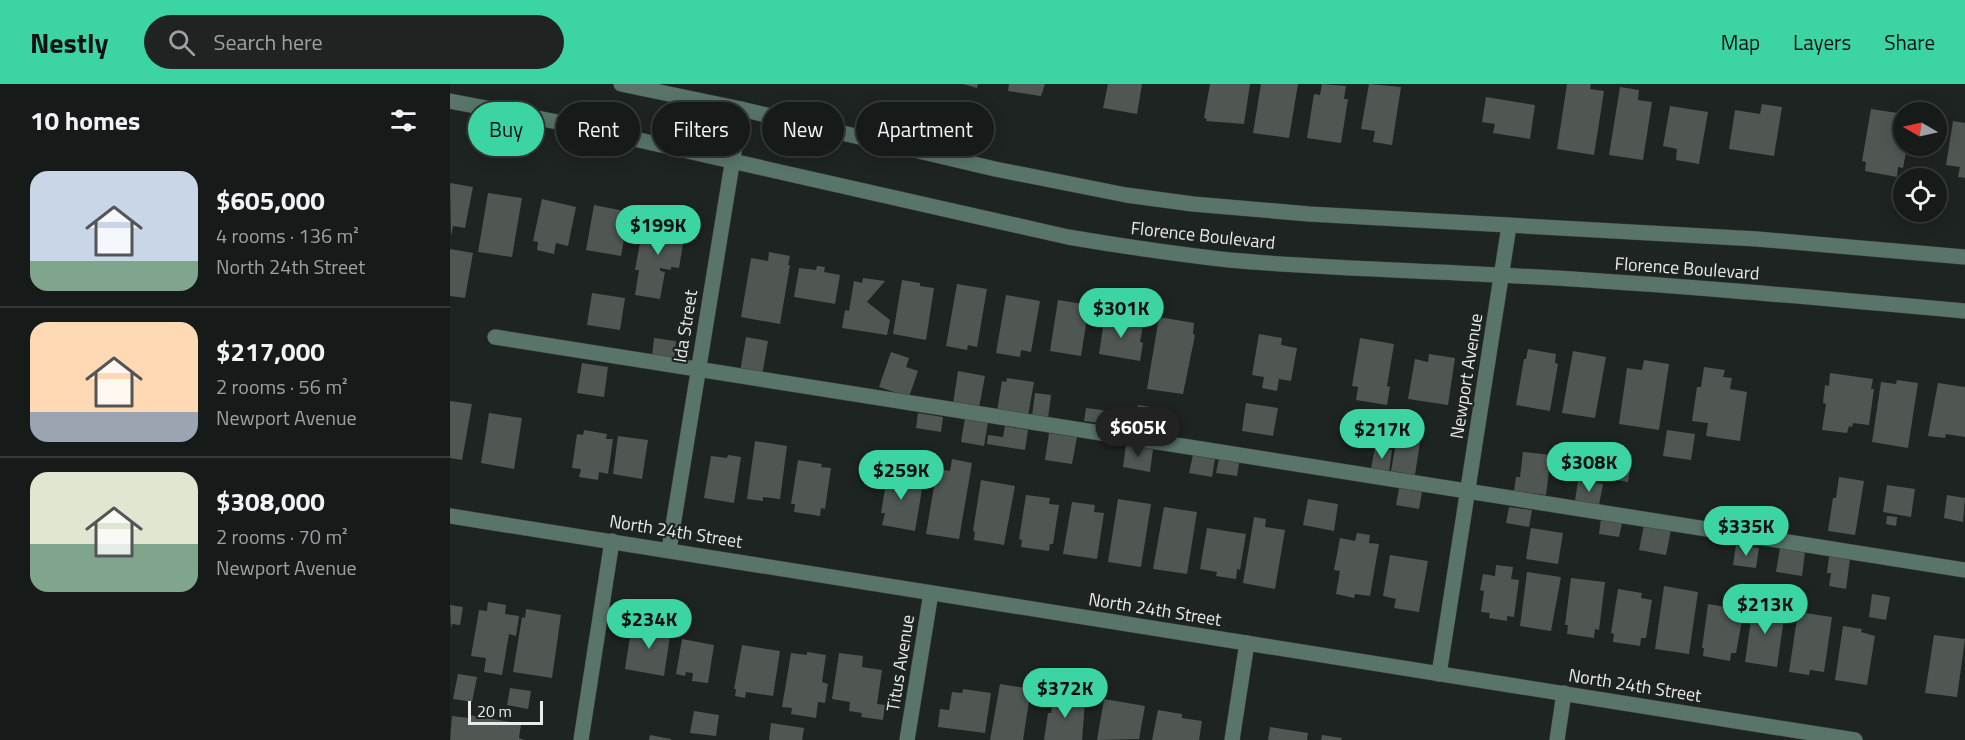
<!DOCTYPE html>
<html lang="en">
<head>
<meta charset="utf-8">
<style>
	body { margin:0; font-family:"Titillium Web",sans-serif; background:#1f2422; color:#f1f3f6; height:100vh; display:flex; flex-direction:column; font-size:22px; white-space:nowrap }
	* { box-sizing:border-box; margin:0 }
	p { font-size:20px; color:#9ea1a2 }
	.icon { flex:none; width:33px; height:33px; fill:none; stroke:currentColor; stroke-width:2; stroke-linecap:round; stroke-linejoin:round }
	.map { position:relative; flex:1; overflow:hidden }
	.side { display:flex; flex-direction:column; background:#161b19; width:450px }
	.side>* { flex:none }
	.guide { position:absolute; left:18px; top:18px; width:570px; height:54px; display:flex; gap:12px }
	.needle { width:39px; rotate:279deg }
	.tools { position:absolute; left:1443px; top:18px; display:grid; gap:12px }
	.tools a { display:grid; place-items:center; width:54px; height:54px; border-radius:50%; background:#161b19; box-shadow:0 3px 15px #0003,0 0 0 2px #353938; font-size:30px }
	.scale { position:absolute; left:18px; bottom:15px; width:75px; box-sizing:border-box; padding-left:6px; border:3px solid #e7ebe9; border-top:0; font-size:16px; line-height:21px; white-space:nowrap; color:#e7ebe9; -webkit-text-stroke:4px #1e2421; paint-order:stroke }
	.price { position:absolute; translate:-50% -51px; padding:0 14px; border-radius:21px; background:#3dd4a3; color:#111; font-size:20px; line-height:39px; filter:drop-shadow(0 2px 3px #0008) }
	.price::after { content:''; position:absolute; left:50%; top:36px; width:18px; height:14px; margin-left:-9px; background:inherit; clip-path:polygon(0 0,100% 0,50% 100%) }
	.price.on { background:#222; color:#fff }
	ul { padding:0; list-style:none }
	li { display:flex; align-items:center; gap:18px; height:150px; padding:0 30px }
	li+li { border-top:2px solid #353938 }
	li span { display:grid; place-items:center; flex:none; width:168px; height:120px; border-radius:18px; color:#555 }
	li>.icon { margin-inline-start:auto }
	span .icon { width:72px; height:72px; fill:#fffc; stroke-width:1 }
	li b { font-size:26px }
	h2 { display:flex; justify-content:space-between; align-items:center; height:72px; padding:0 30px; font-size:26px }
	.tag { padding:0 21px; border-radius:27px; background:#161b19; box-shadow:0 3px 15px #0003,0 0 0 2px #353938; font-size:21px; line-height:54px }
	.tag.on { background:#3dd4a3; color:#111 }
	header { display:flex; align-items:center; gap:36px; box-sizing:border-box; height:84px; padding:0 30px; background:#3dd4a3; color:#111 }
	header strong { font-size:28px }
	nav { display:flex; gap:33px; margin-inline-start:auto; font-size:21px }
	.search { width:420px; height:54px; background:#1f2422; display:flex; align-items:center; gap:15px; box-sizing:border-box; padding:0 21px; border-radius:33px; color:#9ea1a2; font-size:22px }
	main { display:flex; flex:1; min-height:0 }
	.map>svg:first-child { display:block }
	.building { fill:#505753 }
	.lines { fill:none; stroke-linecap:round; stroke-linejoin:round }
	.minor-casing { stroke:#3a403d; stroke-width:16 }
	.minor { stroke:#597569; stroke-width:15 }
	.labels { text-anchor:middle; dominant-baseline:central; stroke-width:4.5; stroke-linejoin:round; paint-order:stroke }
	.street-label { font-size:18px; fill:#e7ebe9; stroke:#1e2421 }
</style>
</head>
<body>
<header>
<strong>Nestly</strong>
<div class="search"><svg class="icon" aria-label="search" viewBox="0 0 24 24"><circle cx="10" cy="10" r="6"/><path d="M15 15l6 6"/></svg>Search here</div>
<nav><a>Map</a><a>Layers</a><a>Share</a></nav>
</header>
<main>
<section class="side">
<h2>10 homes<svg class="icon" aria-label="filters" viewBox="0 0 24 24"><path d="M4 7h16M4 17h16"/><circle cx="9" cy="7" r="2"/><circle cx="15" cy="17" r="2"/></svg></h2>
<ul>
<li><span style="background:linear-gradient(#c9d6e8 75%,#7fa58c 0)"><svg class="icon" aria-label="home" viewBox="0 0 24 24"><path d="M3 11l9-7 9 7M6 9v11h12V9"/></svg></span><div><b>$605,000</b><p>4 rooms · 136 m²</p><p>North 24th Street</p></div></li>
<li><span style="background:linear-gradient(#ffd9b3 75%,#9aa5b1 0)"><svg class="icon" aria-label="home" viewBox="0 0 24 24"><path d="M3 11l9-7 9 7M6 9v11h12V9"/></svg></span><div><b>$217,000</b><p>2 rooms · 56 m²</p><p>Newport Avenue</p></div></li>
<li><span style="background:linear-gradient(#dfe7d0 60%,#7fa58c 0)"><svg class="icon" aria-label="home" viewBox="0 0 24 24"><path d="M3 11l9-7 9 7M6 9v11h12V9"/></svg></span><div><b>$308,000</b><p>2 rooms · 70 m²</p><p>Newport Avenue</p></div></li>
</ul>
</section>
<div class="map">
<svg width="1515" height="656" viewBox="0 0 1515 656">
	<rect width="100%" height="100%" fill="#1e2421"/>
	<g class="building">
		<path d="M513 0H528L527 4Z"/>
		<path d="M559 0H595L591 12 558 7Z"/>
		<path d="M658 0H692L687 30 653 24Z"/>
		<path d="M760 0H800L794 40 756 37 757 35 754 34Z"/>
		<path d="M811 0H848L839 54 803 49Z"/>
		<path d="M872 0 896 2 894 15H898L891 59 857 54 864 10 870 11Z"/>
		<path d="M919 0 951 3 942 61 923 58 925 47 911 45Z"/>
		<path d="M1117 0H1141L1140 5 1154 7 1144 71 1107 65Z"/>
		<path d="M1170 3 1189 6 1188 16 1202 18 1193 76 1159 71Z"/>
		<path d="M1036 13 1085 21 1080 55 1043 49 1045 40 1032 38Z"/>
		<path d="M1312 20 1332 23 1324 72 1279 65 1285 26 1310 30Z"/>
		<path d="M1220 22 1258 28 1249 80 1226 76 1227 65 1213 62Z"/>
		<path d="M1421 25 1454 30V62H1457L1453 84 1448 83 1447 93 1415 87 1416 78 1412 77Z"/>
		<path d="M1503 37 1515 39V94L1508 93 1510 83 1496 81Z"/>
		<path d="M0 99 23 103 15 144 3 142 1 152Z"/>
		<path d="M38 109 72 114 62 173 28 168Z"/>
		<path d="M92 115 126 123 118 162 106 159 104 170 87 166 88 158 83 157Z"/>
		<path d="M144 121 179 128 171 172 136 166Z"/>
		<path d="M198 136 236 142 229 184 221 183V186L210 184V187L215 188 210 215 185 211 189 186H185L193 142 196 143Z"/>
		<path d="M0 165 23 169 15 214 0 212Z"/>
		<path d="M319 168 340 172 338 181H340L330 240 291 233 301 174 318 177Z"/>
		<path d="M367 182 375 183 374 188 390 191 385 220 344 213 349 184 366 186Z"/>
		<path d="M413 194 435 197 417 218 440 236 437 251 392 244 395 226 399 227 404 197 412 199Z"/>
		<path d="M452 196 470 199V202L484 204 476 256 443 250Z"/>
		<path d="M507 200 537 205 527 263 518 261 517 266 496 262Z"/>
		<path d="M142 209 175 214 170 246 137 241Z"/>
		<path d="M556 211 590 217 581 268 571 266 570 273 546 269Z"/>
		<path d="M608 216 639 221 631 272 600 267Z"/>
		<path d="M655 230 672 233 671 234 678 235V240L693 242 690 258 693 259 690 277 649 270Z"/>
		<path d="M709 233 744 239 743 250 745 251 733 310 697 305Z"/>
		<path d="M809 250 832 254 831 261 847 264 841 297 829 295 827 307 812 304 814 293 802 291Z"/>
		<path d="M296 253 318 257 312 292 290 288Z"/>
		<path d="M204 254 226 257 224 276 202 273Z"/>
		<path d="M910 254 944 260 937 302 940 303 937 321 906 316 908 303 902 302Z"/>
		<path d="M1078 265 1106 270 1105 279 1108 280 1100 327 1066 321 1074 275H1076Z"/>
		<path d="M1123 267 1156 273 1145 334 1112 329Z"/>
		<path d="M441 268 459 274 456 283 468 287 459 313 429 303Z"/>
		<path d="M979 270 1005 274 998 321 958 315 965 275 978 278Z"/>
		<path d="M1194 276 1219 280 1209 346 1169 340 1177 284 1192 286Z"/>
		<path d="M132 279 158 283 154 313 127 309Z"/>
		<path d="M1254 283 1275 286 1273 293 1282 294 1280 305 1297 308 1290 357 1256 352 1258 339 1242 337 1247 303H1251Z"/>
		<path d="M508 287 535 292 529 324 503 320Z"/>
		<path d="M1380 289 1423 295 1421 305H1424L1419 341 1403 339 1402 343 1399 342 1397 349 1372 346 1376 320 1373 319 1375 301 1379 302Z"/>
		<path d="M557 294 584 298 578 332 547 327 552 297 556 298Z"/>
		<path d="M1447 296 1468 299 1458 364 1422 358 1431 298 1446 300Z"/>
		<path d="M1488 299 1515 303V353L1496 350 1495 354 1478 352Z"/>
		<path d="M585 309 601 311 598 334 582 332Z"/>
		<path d="M0 317 22 320 12 376 0 374Z"/>
		<path d="M796 319 828 324 823 352 792 347Z"/>
		<path d="M688 321 714 325 710 352 684 348Z"/>
		<path d="M636 324 660 327 658 340 634 337Z"/>
		<path d="M39 329 72 334 64 385 31 379Z"/>
		<path d="M468 329 493 333 491 348 466 344Z"/>
		<path d="M515 334 538 338 534 362 511 358Z"/>
		<path d="M555 342 578 346 575 366 537 360 538 351 553 353Z"/>
		<path d="M134 346 157 350 156 355H163L158 390 149 388 148 396 129 393 131 385 122 384 127 350 133 351Z"/>
		<path d="M1217 346 1245 350 1241 376 1213 372Z"/>
		<path d="M948 348 971 351 965 391 941 387Z"/>
		<path d="M599 349 627 353 622 380 595 376Z"/>
		<path d="M168 352 198 356 192 395 163 390Z"/>
		<path d="M305 357 337 362 330 415 313 413V417L297 415Z"/>
		<path d="M676 361 703 365 700 388 673 383Z"/>
		<path d="M925 363 942 366 939 388 921 385Z"/>
		<path d="M1073 368 1101 371 1096 411 1064 407 1066 393H1070Z"/>
		<path d="M1162 368 1182 371 1178 398 1158 395Z"/>
		<path d="M278 371 291 373 284 419 254 414 261 372 277 374Z"/>
		<path d="M743 371 765 375 762 393 739 389Z"/>
		<path d="M502 375 522 379 509 455 476 450 487 385 500 387Z"/>
		<path d="M769 375 789 379 787 392 766 389Z"/>
		<path d="M348 376 372 380 371 383 381 384 375 425 371 424 370 432 344 428 345 420H341Z"/>
		<path d="M438 387 462 391 461 397 473 399 465 447 432 441 435 429H431Z"/>
		<path d="M1389 393 1414 397 1405 451 1378 447 1383 414H1386Z"/>
		<path d="M531 396 565 402 554 461 524 456 525 448 523 447Z"/>
		<path d="M1128 397 1153 400 1149 421 1125 417Z"/>
		<path d="M1437 401 1465 405 1461 433 1433 428Z"/>
		<path d="M949 404 972 408 969 425 946 421Z"/>
		<path d="M576 411 600 414 599 420 609 421 603 460H600L599 467 571 463 572 456 569 455Z"/>
		<path d="M1497 411 1515 414 1513 438 1494 434Z"/>
		<path d="M668 415 701 420 691 483 658 478Z"/>
		<path d="M858 415 888 420 884 447 853 441Z"/>
		<path d="M622 418 645 421 644 428 654 429 647 475 613 470Z"/>
		<path d="M714 423 747 428 737 490 703 485Z"/>
		<path d="M1059 423 1082 426 1079 443 1056 439Z"/>
		<path d="M1437 432 1447 433 1446 442 1436 440Z"/>
		<path d="M804 433 816 435 815 443 835 446 825 505 793 499Z"/>
		<path d="M1151 435 1172 439 1169 453 1149 450Z"/>
		<path d="M1194 441 1221 446 1216 471 1189 466Z"/>
		<path d="M757 444 796 450 790 486 787 485 786 495 766 492 767 488 750 485Z"/>
		<path d="M1081 444 1113 449 1108 480 1076 475Z"/>
		<path d="M907 449 920 451 919 459 929 460 920 512 905 510 904 514 886 510 890 487 884 486 890 454 905 457Z"/>
		<path d="M1286 461 1309 464 1306 484 1283 481Z"/>
		<path d="M1330 464 1355 468 1352 492 1326 488Z"/>
		<path d="M940 471 978 477 969 528 944 524 946 515 933 512Z"/>
		<path d="M1379 472 1400 475 1396 505 1379 502 1381 489H1377Z"/>
		<path d="M1046 481 1063 483 1061 495 1069 496 1064 533 1057 532V537L1039 534 1040 529 1031 528 1034 507 1030 506 1033 490 1045 492Z"/>
		<path d="M1077 488 1111 493 1101 547 1070 542Z"/>
		<path d="M1121 494 1155 498 1149 546 1145 545 1144 554 1117 550 1118 541H1115Z"/>
		<path d="M1214 502 1248 508 1239 570 1205 565Z"/>
		<path d="M1168 505 1192 509 1191 514 1202 516 1196 554H1191L1190 562 1163 558 1164 550 1161 549Z"/>
		<path d="M1422 510 1440 513 1436 536 1419 533Z"/>
		<path d="M1312 514 1323 516 1321 525 1335 527 1327 583 1295 578 1303 522 1311 523Z"/>
		<path d="M38 518 56 521 55 530 69 532 66 552 59 550 52 591 34 588 36 574 21 572 29 526 37 527Z"/>
		<path d="M1258 520 1283 524V529L1293 531 1286 569H1281L1280 577 1253 572 1254 564H1252Z"/>
		<path d="M0 521 13 523 10 541 2 540 1 544Z"/>
		<path d="M76 525 111 531 102 594 63 588 72 533 75 534Z"/>
		<path d="M1348 528 1382 533 1374 588 1360 586 1359 591 1339 588Z"/>
		<path d="M194 541 221 545 214 592 175 585 181 546 193 548Z"/>
		<path d="M1393 542 1412 545 1411 548 1425 552 1417 601 1385 596Z"/>
		<path d="M1484 551 1515 555 1507 613 1475 609Z"/>
		<path d="M232 555 264 561 258 599 242 597 243 589 236 588 235 592 226 590Z"/>
		<path d="M292 561 330 567 323 612 296 608 295 614 285 612 286 605H284Z"/>
		<path d="M357 568 376 571 372 598 378 600 375 619 368 618 366 634 341 630 342 624 332 623 341 569 357 571Z"/>
		<path d="M389 569 413 572 412 583 432 586 427 620 435 621 433 636 411 633 412 629 399 627 400 618 382 615Z"/>
		<path d="M8 590 27 593 22 618 3 615Z"/>
		<path d="M550 600 581 605 573 656H540Z"/>
		<path d="M60 604 81 607 78 625 57 621Z"/>
		<path d="M513 605 541 609 535 649 488 643 490 625 499 626 502 608 512 609Z"/>
		<path d="M604 608 622 611V616L635 618 632 656H594L598 629H601Z"/>
		<path d="M654 615 695 622 689 655 647 656Z"/>
		<path d="M708 626 732 630V634L752 637 749 656H702Z"/>
		<path d="M244 627 269 631 266 652 240 649Z"/>
		<path d="M19 631 71 640 69 654 74 656H0L2 632 19 634Z"/>
		<path d="M321 639 354 644 352 656H319Z"/>
		<path d="M820 643 858 649 857 656H818Z"/>
		<path d="M200 651 221 655V656H199Z"/>
		<path d="M872 651 892 654 891 656H871Z"/>
	</g>
	<g class="lines">
		<g class="minor-casing">
			<g id="minor">
				<path d="M171 0 291 25 545 85 676 111 743 120 859 130 1307 155 1515 173"/>
				<path d="M0 17 118 40 618 153C671 162 725 170 779 176 869 184 960 186 1050 191 1205 199 1360 213 1515 227"/>
				<path d="M45 253 1515 486"/>
				<path d="M0 432 1405 656"/>
				<path d="M219 466 291 25"/>
				<path d="M989 590 1059 142"/>
				<path d="M131 656 162 457"/>
				<path d="M457 656 481 509"/>
				<path d="M782 656 797 559"/>
				<path d="M1107 656 1114 609"/>
			</g>
		</g>
		<use href="#minor" class="minor"/>
	</g>
	<g class="labels">
		<g class="street-label">
			<text transform="translate(753 151) rotate(6)">Florence Boulevard</text>
			<text transform="translate(1237 184) rotate(4)">Florence Boulevard</text>
			<text transform="translate(235 242) rotate(-81)">Ida Street</text>
			<text transform="translate(1016 292) rotate(-81)">Newport Avenue</text>
			<text transform="translate(226 447) rotate(9)">North 24th Street</text>
			<text transform="translate(705 525) rotate(9)">North 24th Street</text>
			<text transform="translate(450 579) rotate(-81)">Titus Avenue</text>
			<text transform="translate(1185 601) rotate(9)">North 24th Street</text>
		</g>
	</g>
</svg>
<div class="tools">
<a><svg class="needle" viewBox="-14 -14 28 28"><path d="M0-13l5 13h-10z" fill="#e53935"/><path d="M0 13l5-13h-10z" fill="#9ea1a2"/></svg></a>
<a><svg class="icon" aria-label="locate" viewBox="0 0 24 24"><circle cx="12" cy="12" r="6"/><path d="M12 2v4M12 18v4M2 12h4M18 12h4"/></svg></a>
</div>
<div class="scale">20 m</div>
<b class="price" style="left:208px;top:172px">$199K</b>
<b class="price" style="left:671px;top:255px">$301K</b>
<b class="price on" style="left:688px;top:374px">$605K</b>
<b class="price" style="left:932px;top:376px">$217K</b>
<b class="price" style="left:1139px;top:409px">$308K</b>
<b class="price" style="left:451px;top:417px">$259K</b>
<b class="price" style="left:1296px;top:473px">$335K</b>
<b class="price" style="left:1315px;top:551px">$213K</b>
<b class="price" style="left:199px;top:566px">$234K</b>
<b class="price" style="left:615px;top:635px">$372K</b>
<div class="guide">
<a class="tag on">Buy</a>
<a class="tag">Rent</a>
<a class="tag">Filters</a>
<a class="tag">New</a>
<a class="tag">Apartment</a>
</div>
</div>
</main>
</body>
</html>
